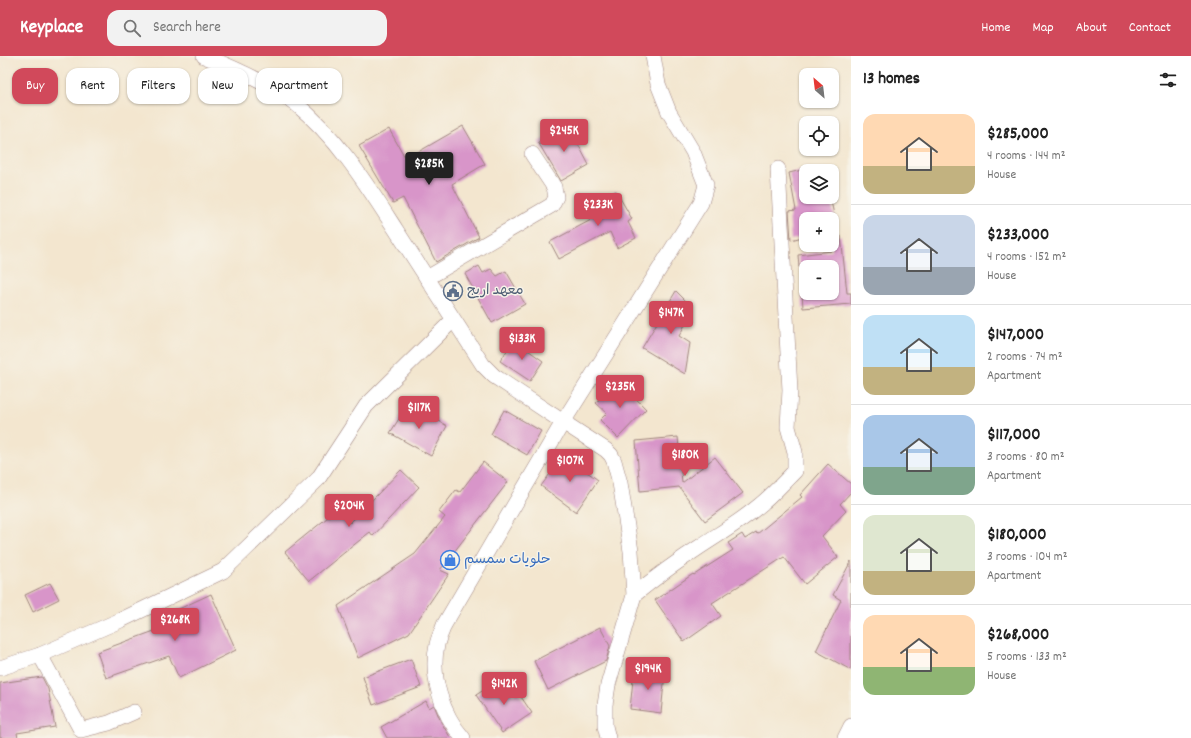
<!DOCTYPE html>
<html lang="en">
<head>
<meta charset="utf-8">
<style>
	body { margin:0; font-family:Dekko,"Playpen Sans Arabic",sans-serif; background:#f2f2f2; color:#222; height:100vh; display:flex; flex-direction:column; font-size:15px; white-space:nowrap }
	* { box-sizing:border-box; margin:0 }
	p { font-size:13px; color:#767676 }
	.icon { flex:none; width:22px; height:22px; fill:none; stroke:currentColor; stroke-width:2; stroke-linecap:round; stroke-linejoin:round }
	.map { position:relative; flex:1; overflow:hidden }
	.sheet { display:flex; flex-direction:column; background:#fff; width:340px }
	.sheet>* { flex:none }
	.guide { position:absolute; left:12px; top:12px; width:380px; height:36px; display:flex; gap:8px }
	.needle { width:26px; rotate:332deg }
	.fabs { position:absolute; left:799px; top:12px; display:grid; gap:8px }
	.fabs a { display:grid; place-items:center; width:40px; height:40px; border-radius:8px; background:#fff; box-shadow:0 1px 3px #0004; font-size:20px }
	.price { position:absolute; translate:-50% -34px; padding:0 9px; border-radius:4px; background:#d1495b; color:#fff; font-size:13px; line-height:26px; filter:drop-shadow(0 1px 2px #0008) }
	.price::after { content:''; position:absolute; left:50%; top:24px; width:12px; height:9px; margin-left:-6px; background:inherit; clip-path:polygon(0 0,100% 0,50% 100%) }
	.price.selected { background:#222; color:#fff }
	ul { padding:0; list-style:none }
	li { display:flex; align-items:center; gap:12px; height:100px; padding:0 12px }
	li+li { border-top:1px solid #e0e0e0 }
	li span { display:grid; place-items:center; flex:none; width:112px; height:80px; border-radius:12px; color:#555 }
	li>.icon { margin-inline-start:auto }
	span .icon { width:48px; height:48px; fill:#fffc; stroke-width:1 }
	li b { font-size:17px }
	h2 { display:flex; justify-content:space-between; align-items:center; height:48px; padding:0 12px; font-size:17px }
	.tag { padding:0 14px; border-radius:12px; background:#fff; box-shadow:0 1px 3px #0004; font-size:14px; line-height:36px }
	.tag.selected { background:#d1495b; color:#fff }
	header { display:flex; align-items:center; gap:24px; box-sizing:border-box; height:56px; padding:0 20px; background:#d1495b; color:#fff }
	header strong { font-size:19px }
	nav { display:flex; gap:22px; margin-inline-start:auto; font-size:14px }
	.search { width:280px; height:36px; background:#f2f2f2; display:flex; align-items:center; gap:10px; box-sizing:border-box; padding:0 14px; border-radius:12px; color:#767676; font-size:15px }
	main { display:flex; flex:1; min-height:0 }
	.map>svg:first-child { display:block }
	.building { fill:#d895c9 }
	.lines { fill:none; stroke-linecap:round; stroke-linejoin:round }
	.minor-casing { stroke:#9e827d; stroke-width:16 }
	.minor { stroke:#fff; stroke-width:15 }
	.labels { text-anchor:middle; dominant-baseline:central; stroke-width:3; stroke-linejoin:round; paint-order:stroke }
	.service-label { font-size:14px; fill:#4e5e75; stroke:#f7f3e8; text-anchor:start }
	.shop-label { font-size:14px; fill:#366cbe; stroke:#f7f3e8; text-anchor:start }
</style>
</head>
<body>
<header>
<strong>Keyplace</strong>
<div class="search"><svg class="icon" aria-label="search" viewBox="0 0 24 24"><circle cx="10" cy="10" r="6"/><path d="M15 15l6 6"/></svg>Search here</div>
<nav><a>Home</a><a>Map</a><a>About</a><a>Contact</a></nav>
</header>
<main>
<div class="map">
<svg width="851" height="682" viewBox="0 0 851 682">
	<rect width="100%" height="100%" fill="#f7f3e8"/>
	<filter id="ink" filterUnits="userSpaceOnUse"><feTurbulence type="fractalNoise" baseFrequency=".025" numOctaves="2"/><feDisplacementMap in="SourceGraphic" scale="8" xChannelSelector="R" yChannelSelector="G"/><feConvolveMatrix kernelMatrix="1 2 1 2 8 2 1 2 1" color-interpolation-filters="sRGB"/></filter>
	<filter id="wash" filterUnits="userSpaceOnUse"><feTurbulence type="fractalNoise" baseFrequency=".012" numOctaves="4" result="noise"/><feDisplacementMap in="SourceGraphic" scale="16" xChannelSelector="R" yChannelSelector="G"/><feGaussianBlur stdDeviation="0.9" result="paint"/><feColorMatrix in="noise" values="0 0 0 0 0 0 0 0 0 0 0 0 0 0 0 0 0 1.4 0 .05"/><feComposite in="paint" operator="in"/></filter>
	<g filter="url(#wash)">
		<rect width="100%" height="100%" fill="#f3e6cf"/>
		<g id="blocks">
			<g class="building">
				<path d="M568 69 589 109 561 125 538 86Z"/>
				<path d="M463 70 485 108 452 128 479 181 436 206 403 142 393 147 359 90 389 73 406 103Z"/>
				<path d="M806 113V141H830L835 163H806V180L791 184 789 155 796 154 789 117Z"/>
				<path d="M616 135 632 163 628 166 636 182 617 192 610 176 559 203 550 186 591 164 585 153Z"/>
				<path d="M841 180 847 237H851V248L803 252 802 237H832V211H799L798 199 832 195V181Z"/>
				<path d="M479 210 483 217 491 213 497 220 506 215 525 248 492 267 465 218Z"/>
				<path d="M676 235 690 249 687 265 679 280 690 287 685 318 642 292Z"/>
				<path d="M514 284 543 305 530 325 500 305Z"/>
				<path d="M618 324 646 353 618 382 600 364 607 357 596 347Z"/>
				<path d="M409 347 447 370 431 400 390 377Z"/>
				<path d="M504 354 541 375 527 399 491 378Z"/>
				<path d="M678 381 682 427 715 401 743 437 705 465 679 431 640 435 636 385Z"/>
				<path d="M564 399 598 424 576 456 541 430Z"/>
				<path d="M483 406 508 426 440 514 449 518 409 577 358 602 338 550 415 498 445 461 439 456 456 434 460 436Z"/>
				<path d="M828 408 851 428V436L840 448 846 455 822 480 838 501 805 528 784 501 712 547 721 560 684 586 655 544 693 518 694 519 733 494 728 487 742 478 745 483 756 476 757 478 802 441 800 439Z"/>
				<path d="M401 414 419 431 373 480 370 476 309 525 285 496 338 453 350 467Z"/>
				<path d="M851 505V614L816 595 841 544 833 539Z"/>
				<path d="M50 527 59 543 33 556 25 539Z"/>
				<path d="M211 538 236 594 179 622 169 600 106 622 97 596 157 574 153 565Z"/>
				<path d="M600 571 610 590 606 605 548 634 534 605Z"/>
				<path d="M411 603 421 631 373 649 363 621Z"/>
				<path d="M634 614 665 617 661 657 630 653Z"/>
				<path d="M42 621 48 633 55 671 17 677 18 682H0V627Z"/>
				<path d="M501 623 513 639 517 635 532 657 502 677 476 639Z"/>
				<path d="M426 645 429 652 434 649 441 666 450 681 448 682H387L381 671Z"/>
			</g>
		</g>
	</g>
	<g filter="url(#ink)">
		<use href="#blocks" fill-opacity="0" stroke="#9e827d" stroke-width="1"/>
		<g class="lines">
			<g class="minor-casing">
				<g id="minor">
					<path d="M204 0C234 12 269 27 295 47 338 82 367 129 396 174 425 219 454 264 483 309L494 320 563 366 444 569C442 576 438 582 437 589 430 620 442 658 463 682"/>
					<path d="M427 222 552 149 556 141 554 131 532 98"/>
					<path d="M634 539C656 521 678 505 701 490 719 478 738 467 755 453 770 442 782 428 795 415V396L788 371 790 334 778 113"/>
					<path d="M40 599 81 674 109 667 134 656"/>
					<path d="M0 612 40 599 121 564 223 515 318 423 366 350 453 264"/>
					<path d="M608 682 605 670V649L608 629 634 539 631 495 620 427 614 405 611 399 606 394 563 366 701 147 706 129 693 96 669 56 658 28 653 0"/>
					<path d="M845 682 851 670"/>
				</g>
			</g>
			<use href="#minor" class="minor"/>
		</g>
	</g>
	<defs>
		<g id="civic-ring" transform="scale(1)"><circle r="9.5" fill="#f7f3e8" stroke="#5c6f8a" stroke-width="1.5"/><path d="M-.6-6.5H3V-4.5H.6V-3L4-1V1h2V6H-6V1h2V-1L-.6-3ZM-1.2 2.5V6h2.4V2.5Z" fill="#5c6f8a"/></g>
		<g id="shop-ring" transform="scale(1)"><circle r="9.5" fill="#f7f3e8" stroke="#3f7fe0" stroke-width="1.5"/><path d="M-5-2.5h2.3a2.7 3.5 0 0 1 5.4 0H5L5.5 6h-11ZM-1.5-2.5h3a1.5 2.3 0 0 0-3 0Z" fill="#3f7fe0"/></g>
	</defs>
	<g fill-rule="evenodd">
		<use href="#civic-ring" x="453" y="235"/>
		<use href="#shop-ring" x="450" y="504"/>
	</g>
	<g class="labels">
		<g class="service-label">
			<text x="467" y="235">معهد اريج</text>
		</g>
		<g class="shop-label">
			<text x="464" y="504">حلويات سمسم</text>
		</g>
	</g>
</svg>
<div class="fabs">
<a><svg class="needle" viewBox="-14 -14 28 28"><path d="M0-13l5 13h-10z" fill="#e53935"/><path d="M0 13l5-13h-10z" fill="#767676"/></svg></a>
<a><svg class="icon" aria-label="locate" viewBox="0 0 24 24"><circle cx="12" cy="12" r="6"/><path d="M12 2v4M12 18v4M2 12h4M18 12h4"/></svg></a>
<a><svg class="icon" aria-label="layers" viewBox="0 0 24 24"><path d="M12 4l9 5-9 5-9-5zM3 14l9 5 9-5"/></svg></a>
<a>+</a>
<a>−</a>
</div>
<b class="price" style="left:564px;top:97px">$245K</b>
<b class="price selected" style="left:429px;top:130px">$285K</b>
<b class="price" style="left:598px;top:171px">$233K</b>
<b class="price" style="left:671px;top:279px">$147K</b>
<b class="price" style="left:522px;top:305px">$133K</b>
<b class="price" style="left:620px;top:353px">$235K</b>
<b class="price" style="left:419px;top:374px">$117K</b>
<b class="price" style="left:685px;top:421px">$180K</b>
<b class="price" style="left:570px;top:427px">$107K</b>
<b class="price" style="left:349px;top:472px">$204K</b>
<b class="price" style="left:175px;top:586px">$268K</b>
<b class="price" style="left:648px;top:635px">$194K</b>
<b class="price" style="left:504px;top:650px">$142K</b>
<div class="guide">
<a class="tag selected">Buy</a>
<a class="tag">Rent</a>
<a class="tag">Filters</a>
<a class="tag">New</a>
<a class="tag">Apartment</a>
</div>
</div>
<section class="sheet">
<h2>13 homes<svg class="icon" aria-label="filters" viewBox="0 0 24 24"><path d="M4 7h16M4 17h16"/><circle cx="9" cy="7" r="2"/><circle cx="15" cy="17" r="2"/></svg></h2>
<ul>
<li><span style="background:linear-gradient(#ffd9b3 65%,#c2b280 0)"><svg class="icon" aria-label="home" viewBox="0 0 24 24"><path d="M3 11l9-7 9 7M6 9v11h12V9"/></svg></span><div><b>$285,000</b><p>4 rooms · 144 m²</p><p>House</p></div></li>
<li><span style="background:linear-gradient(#c9d6e8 65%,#9aa5b1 0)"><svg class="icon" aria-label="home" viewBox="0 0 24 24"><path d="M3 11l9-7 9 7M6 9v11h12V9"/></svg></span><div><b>$233,000</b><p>4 rooms · 152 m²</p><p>House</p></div></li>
<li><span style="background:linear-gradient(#bfe0f5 65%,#c2b280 0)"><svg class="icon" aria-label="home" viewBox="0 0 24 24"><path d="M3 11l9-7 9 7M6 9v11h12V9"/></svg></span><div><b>$147,000</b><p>2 rooms · 74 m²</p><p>Apartment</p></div></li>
<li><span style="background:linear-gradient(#a9c7e8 65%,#7fa58c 0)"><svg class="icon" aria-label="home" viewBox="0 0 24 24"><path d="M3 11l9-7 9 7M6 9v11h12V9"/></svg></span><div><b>$117,000</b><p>3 rooms · 80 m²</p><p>Apartment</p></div></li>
<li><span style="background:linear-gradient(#dfe7d0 70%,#c2b280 0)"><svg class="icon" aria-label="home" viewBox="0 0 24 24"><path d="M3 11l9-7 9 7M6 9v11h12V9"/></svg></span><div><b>$180,000</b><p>3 rooms · 104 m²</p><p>Apartment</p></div></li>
<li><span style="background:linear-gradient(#ffd9b3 65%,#8fb573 0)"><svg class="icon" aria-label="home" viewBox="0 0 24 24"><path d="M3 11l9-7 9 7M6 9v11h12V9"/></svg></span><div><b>$268,000</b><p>5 rooms · 133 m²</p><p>House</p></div></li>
</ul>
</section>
</main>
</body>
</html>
